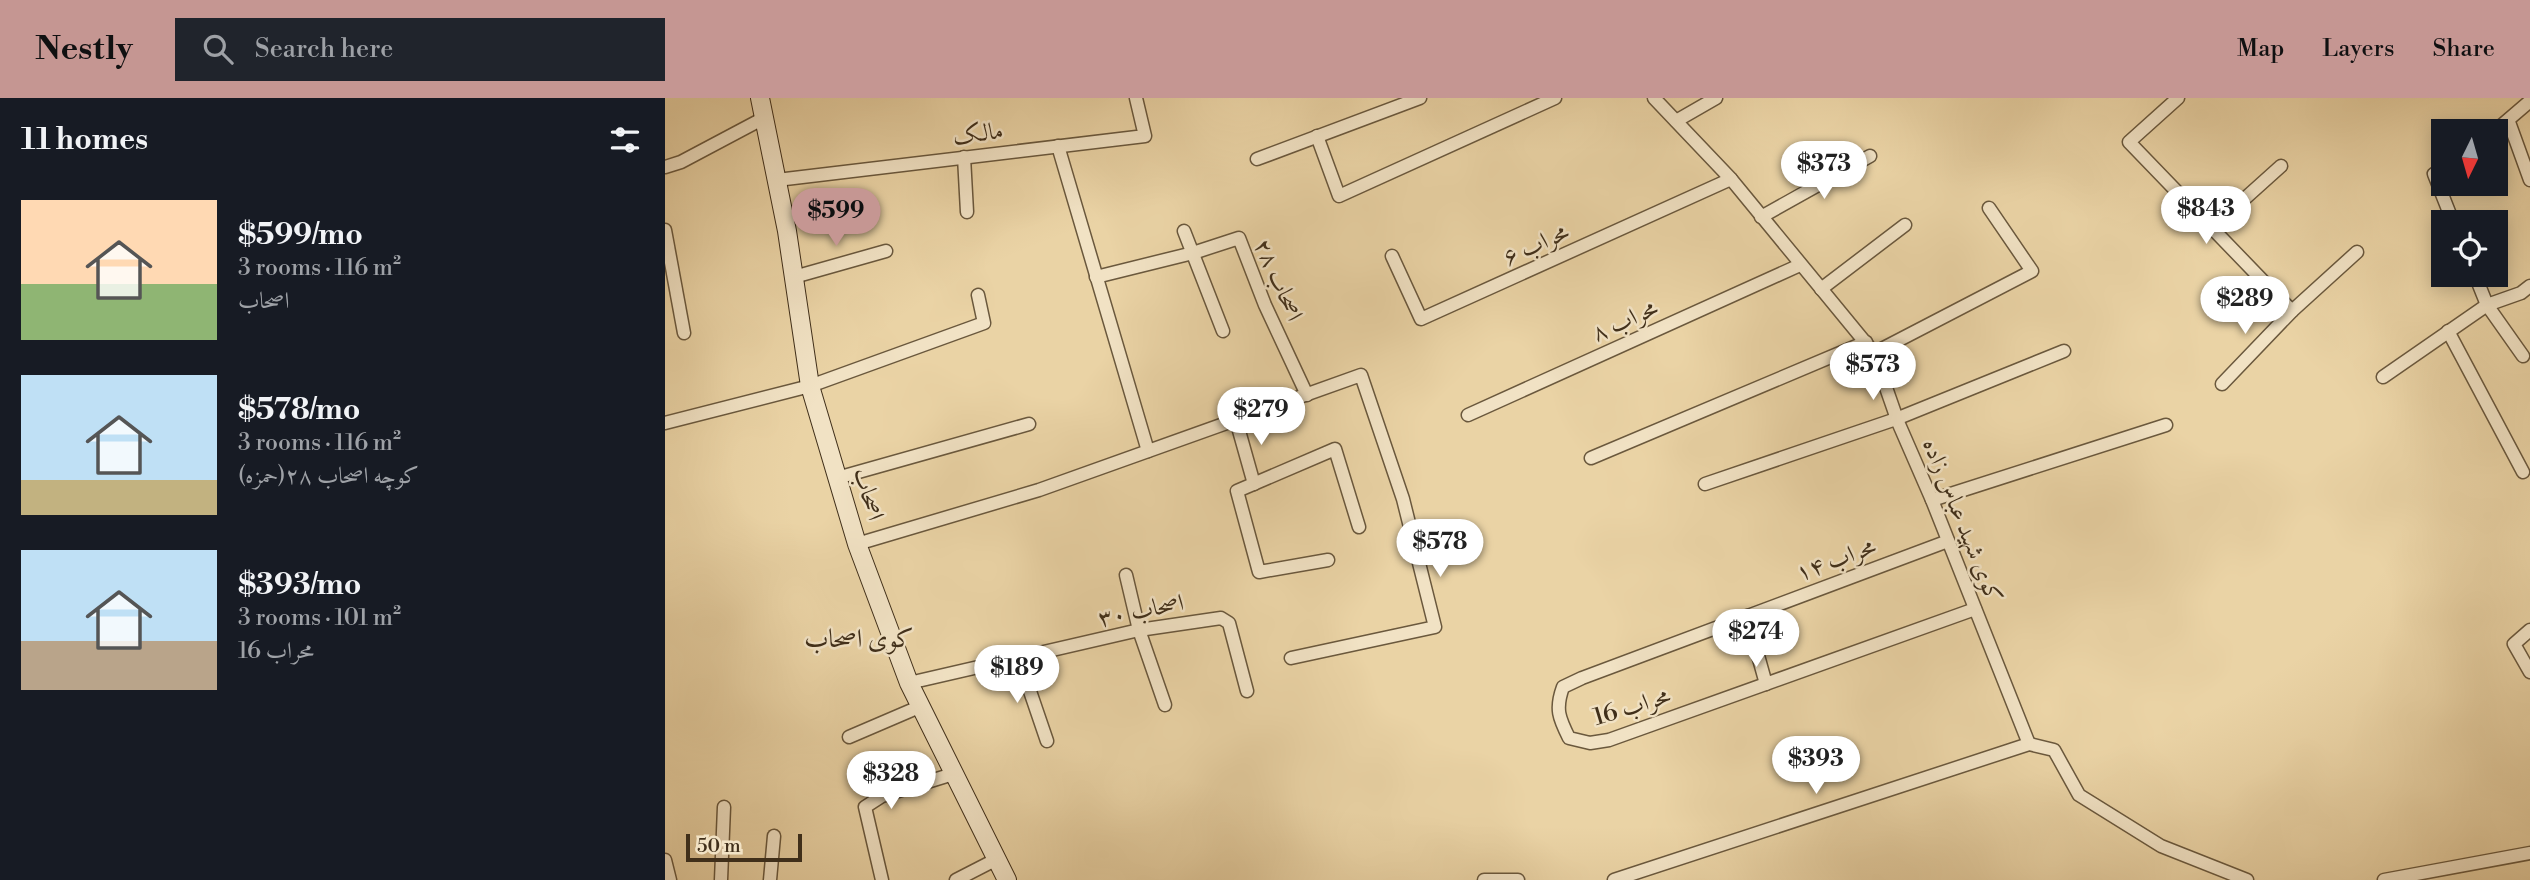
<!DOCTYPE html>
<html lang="en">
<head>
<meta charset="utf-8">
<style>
	body { margin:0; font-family:"Libre Bodoni",Amiri,serif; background:#20242c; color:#f1f3f6; height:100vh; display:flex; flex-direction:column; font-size:26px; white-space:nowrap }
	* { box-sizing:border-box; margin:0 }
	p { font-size:23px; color:#9ea1a6 }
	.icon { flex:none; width:38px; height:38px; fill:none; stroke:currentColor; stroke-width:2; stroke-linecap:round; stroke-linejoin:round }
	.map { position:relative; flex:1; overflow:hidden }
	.panel { display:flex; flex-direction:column; background:#171b24; width:665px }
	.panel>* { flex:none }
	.needle { width:46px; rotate:185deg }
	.tools { position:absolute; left:1766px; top:21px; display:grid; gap:14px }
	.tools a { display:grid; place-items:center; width:77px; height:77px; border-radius:0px; background:#171b24; box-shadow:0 4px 18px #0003; font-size:35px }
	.scale { position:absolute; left:21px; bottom:18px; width:116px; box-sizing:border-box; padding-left:7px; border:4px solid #402f1a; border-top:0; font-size:19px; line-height:24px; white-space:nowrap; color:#402f1a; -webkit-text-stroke:5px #f1e2c4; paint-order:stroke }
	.price { position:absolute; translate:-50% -60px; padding:0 16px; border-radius:24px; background:#fff; color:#222; font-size:23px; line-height:46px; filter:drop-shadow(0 2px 4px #0008) }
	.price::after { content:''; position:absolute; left:50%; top:42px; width:21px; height:16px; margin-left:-10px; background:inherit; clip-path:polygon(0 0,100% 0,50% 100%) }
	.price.on { background:#c59692; color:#111 }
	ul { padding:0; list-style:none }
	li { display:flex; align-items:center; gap:21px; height:175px; padding:0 21px }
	li span { display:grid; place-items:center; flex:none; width:196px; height:140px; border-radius:0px; color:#555 }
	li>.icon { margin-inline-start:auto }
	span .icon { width:84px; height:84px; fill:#fffc; stroke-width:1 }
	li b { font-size:30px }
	h2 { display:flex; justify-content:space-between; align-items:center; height:84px; padding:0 21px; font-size:30px }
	header { display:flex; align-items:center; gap:42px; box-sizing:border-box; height:98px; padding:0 35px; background:#c59692; color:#111 }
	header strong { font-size:33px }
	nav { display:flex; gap:38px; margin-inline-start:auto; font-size:24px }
	.search { width:490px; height:63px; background:#20242c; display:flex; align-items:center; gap:18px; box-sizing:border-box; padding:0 24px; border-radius:0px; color:#9ea1a6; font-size:26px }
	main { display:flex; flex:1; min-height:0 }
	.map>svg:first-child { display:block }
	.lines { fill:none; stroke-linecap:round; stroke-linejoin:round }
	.street-casing { stroke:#6a583d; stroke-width:15 }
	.secondary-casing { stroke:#402f1a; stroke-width:20 }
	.street { stroke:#f1e2c4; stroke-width:12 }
	.secondary { stroke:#f1e2c4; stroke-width:18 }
	.labels { text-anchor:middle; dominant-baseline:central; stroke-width:5; stroke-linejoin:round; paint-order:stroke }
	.street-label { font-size:24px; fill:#402f1a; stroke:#f1e2c4 }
	.neighbourhood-label { font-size:26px; fill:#402f1a; stroke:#f1e2c4 }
</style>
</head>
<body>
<header>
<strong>Nestly</strong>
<div class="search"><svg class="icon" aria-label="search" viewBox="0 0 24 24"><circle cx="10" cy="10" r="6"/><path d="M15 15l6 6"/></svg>Search here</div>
<nav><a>Map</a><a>Layers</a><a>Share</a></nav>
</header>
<main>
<section class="panel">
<h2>11 homes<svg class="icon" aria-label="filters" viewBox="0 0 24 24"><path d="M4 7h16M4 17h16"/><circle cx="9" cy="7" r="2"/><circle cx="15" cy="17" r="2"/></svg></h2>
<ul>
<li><span style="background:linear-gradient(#ffd9b3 60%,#8fb573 0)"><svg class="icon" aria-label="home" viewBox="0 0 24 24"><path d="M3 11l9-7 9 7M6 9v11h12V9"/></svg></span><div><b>$599/mo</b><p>3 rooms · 116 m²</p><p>اصحاب</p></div></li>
<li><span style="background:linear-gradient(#bfe0f5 75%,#c2b280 0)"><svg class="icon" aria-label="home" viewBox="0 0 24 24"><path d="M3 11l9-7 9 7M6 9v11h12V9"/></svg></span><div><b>$578/mo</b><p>3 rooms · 116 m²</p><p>کوچه اصحاب ۲۸(حمزه)</p></div></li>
<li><span style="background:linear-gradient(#bfe0f5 65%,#b9a48a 0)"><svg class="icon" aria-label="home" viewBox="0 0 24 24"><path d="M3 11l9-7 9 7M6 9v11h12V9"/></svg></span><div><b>$393/mo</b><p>3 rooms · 101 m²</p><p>محراب 16</p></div></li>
</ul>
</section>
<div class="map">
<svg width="1865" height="782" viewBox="0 0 1865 782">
	<rect width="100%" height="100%" fill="#ead3a5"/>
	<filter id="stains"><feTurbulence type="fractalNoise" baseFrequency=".00286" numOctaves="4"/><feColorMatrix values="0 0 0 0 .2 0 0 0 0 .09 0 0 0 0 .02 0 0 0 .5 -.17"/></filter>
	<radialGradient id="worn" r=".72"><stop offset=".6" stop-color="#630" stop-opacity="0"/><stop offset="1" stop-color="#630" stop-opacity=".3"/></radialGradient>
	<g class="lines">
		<g class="street-casing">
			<g id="street">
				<path d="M989 0 1066 81 1209 255 1233 324 1267 402 1364 646"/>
				<path d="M1513 0 1464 44 1627 213 1692 154"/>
				<path d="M1011 23 1051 0"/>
				<path d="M1844 24 1865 82"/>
				<path d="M1830 33 1865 3"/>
				<path d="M652 38 674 98 890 0"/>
				<path d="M393 48 483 353"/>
				<path d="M299 59 302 114"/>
				<path d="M592 61 755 0"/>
				<path d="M0 69 16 64 99 20"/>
				<path d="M1778 70 1769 76 1788 124"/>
				<path d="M112 82 480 38 471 0"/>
				<path d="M1096 119 1205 58"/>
				<path d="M1547 130 1616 68"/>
				<path d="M0 132 19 235"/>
				<path d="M519 133 558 233"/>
				<path d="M727 158 756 221 1066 81"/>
				<path d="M1810 177 1822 207 1858 258"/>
				<path d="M129 179 221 153"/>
				<path d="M431 179 528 155 574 140 600 207 642 297"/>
				<path d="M1156 191 1240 127"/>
				<path d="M1783 233 1858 374"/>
				<path d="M1209 255 1367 173 1324 110"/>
				<path d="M1718 279 1822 207 1856 195 1865 188"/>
				<path d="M1557 286 1627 213"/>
				<path d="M803 317 1135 167"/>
				<path d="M571 322 589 386"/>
				<path d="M0 325 145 288 319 225 313 197"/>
				<path d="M926 360 1201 244"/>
				<path d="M172 380 364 326"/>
				<path d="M1040 386 1231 321 1399 253"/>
				<path d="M1267 402 1501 327"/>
				<path d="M1283 443 917 580 898 589C890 611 894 620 904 640L925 645 944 642 1310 511"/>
				<path d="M192 446 374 392 696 277 738 401 770 529 626 560"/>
				<path d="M663 462 594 474 572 393 670 351 694 429"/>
				<path d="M461 477 474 532 500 607"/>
				<path d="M1082 518 1101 586"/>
				<path d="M1865 532 1849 546 1865 574"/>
				<path d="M354 561 382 643"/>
				<path d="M244 585 474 532 556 520 564 525 582 593"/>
				<path d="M184 639 254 609"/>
				<path d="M0 762 5 782"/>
				<path d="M56 782 59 709"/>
				<path d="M105 782 109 738"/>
				<path d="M217 782 200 709 217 698 288 676"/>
				<path d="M291 782 330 762"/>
				<path d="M819 782H853"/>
				<path d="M949 782 1364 646 1389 652 1414 697 1496 748 1582 782"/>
				<path d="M1719 782 1865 755"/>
			</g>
		</g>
		<g class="secondary-casing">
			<path id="secondary" d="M95 0 122 133 145 288 192 446 244 585 342 782"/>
		</g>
		<use href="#street" class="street"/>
		<use href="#secondary" class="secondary"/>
	</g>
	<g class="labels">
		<g class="street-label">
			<text transform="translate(313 36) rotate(-7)">مالک</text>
			<text transform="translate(871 147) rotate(-24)">محراب ۶</text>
			<text transform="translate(613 182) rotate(66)">اصحاب ۲۸</text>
			<text transform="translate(960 223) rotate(-24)">محراب ۸</text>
			<text transform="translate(203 396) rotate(73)">اصحاب</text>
			<text transform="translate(1297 423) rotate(68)">کوی شهید عباس زاده</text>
			<text transform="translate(1171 462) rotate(-20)">محراب ۱۴</text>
			<text transform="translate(476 513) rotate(-11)">اصحاب ۳۰</text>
			<text transform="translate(967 609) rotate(-17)">محراب 16</text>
		</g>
		<g class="neighbourhood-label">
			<text x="194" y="541">کوی اصحاب</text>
		</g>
	</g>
	<rect width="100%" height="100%" filter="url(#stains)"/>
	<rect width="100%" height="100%" fill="url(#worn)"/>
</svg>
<div class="tools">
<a><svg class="needle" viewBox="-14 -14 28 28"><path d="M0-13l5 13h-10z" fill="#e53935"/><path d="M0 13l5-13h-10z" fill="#9ea1a6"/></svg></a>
<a><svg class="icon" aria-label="locate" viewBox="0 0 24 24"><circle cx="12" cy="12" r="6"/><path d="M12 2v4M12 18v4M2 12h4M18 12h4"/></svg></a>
</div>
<div class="scale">50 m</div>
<b class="price" style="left:1159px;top:103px">$373</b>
<b class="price" style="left:1541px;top:148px">$843</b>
<b class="price on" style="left:171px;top:150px">$599</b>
<b class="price" style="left:1580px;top:238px">$289</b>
<b class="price" style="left:1208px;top:304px">$573</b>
<b class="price" style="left:596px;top:349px">$279</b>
<b class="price" style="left:775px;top:481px">$578</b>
<b class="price" style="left:1091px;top:571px">$274</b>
<b class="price" style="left:352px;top:607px">$189</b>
<b class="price" style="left:1151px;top:698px">$393</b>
<b class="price" style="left:226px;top:713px">$328</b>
</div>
</main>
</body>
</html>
